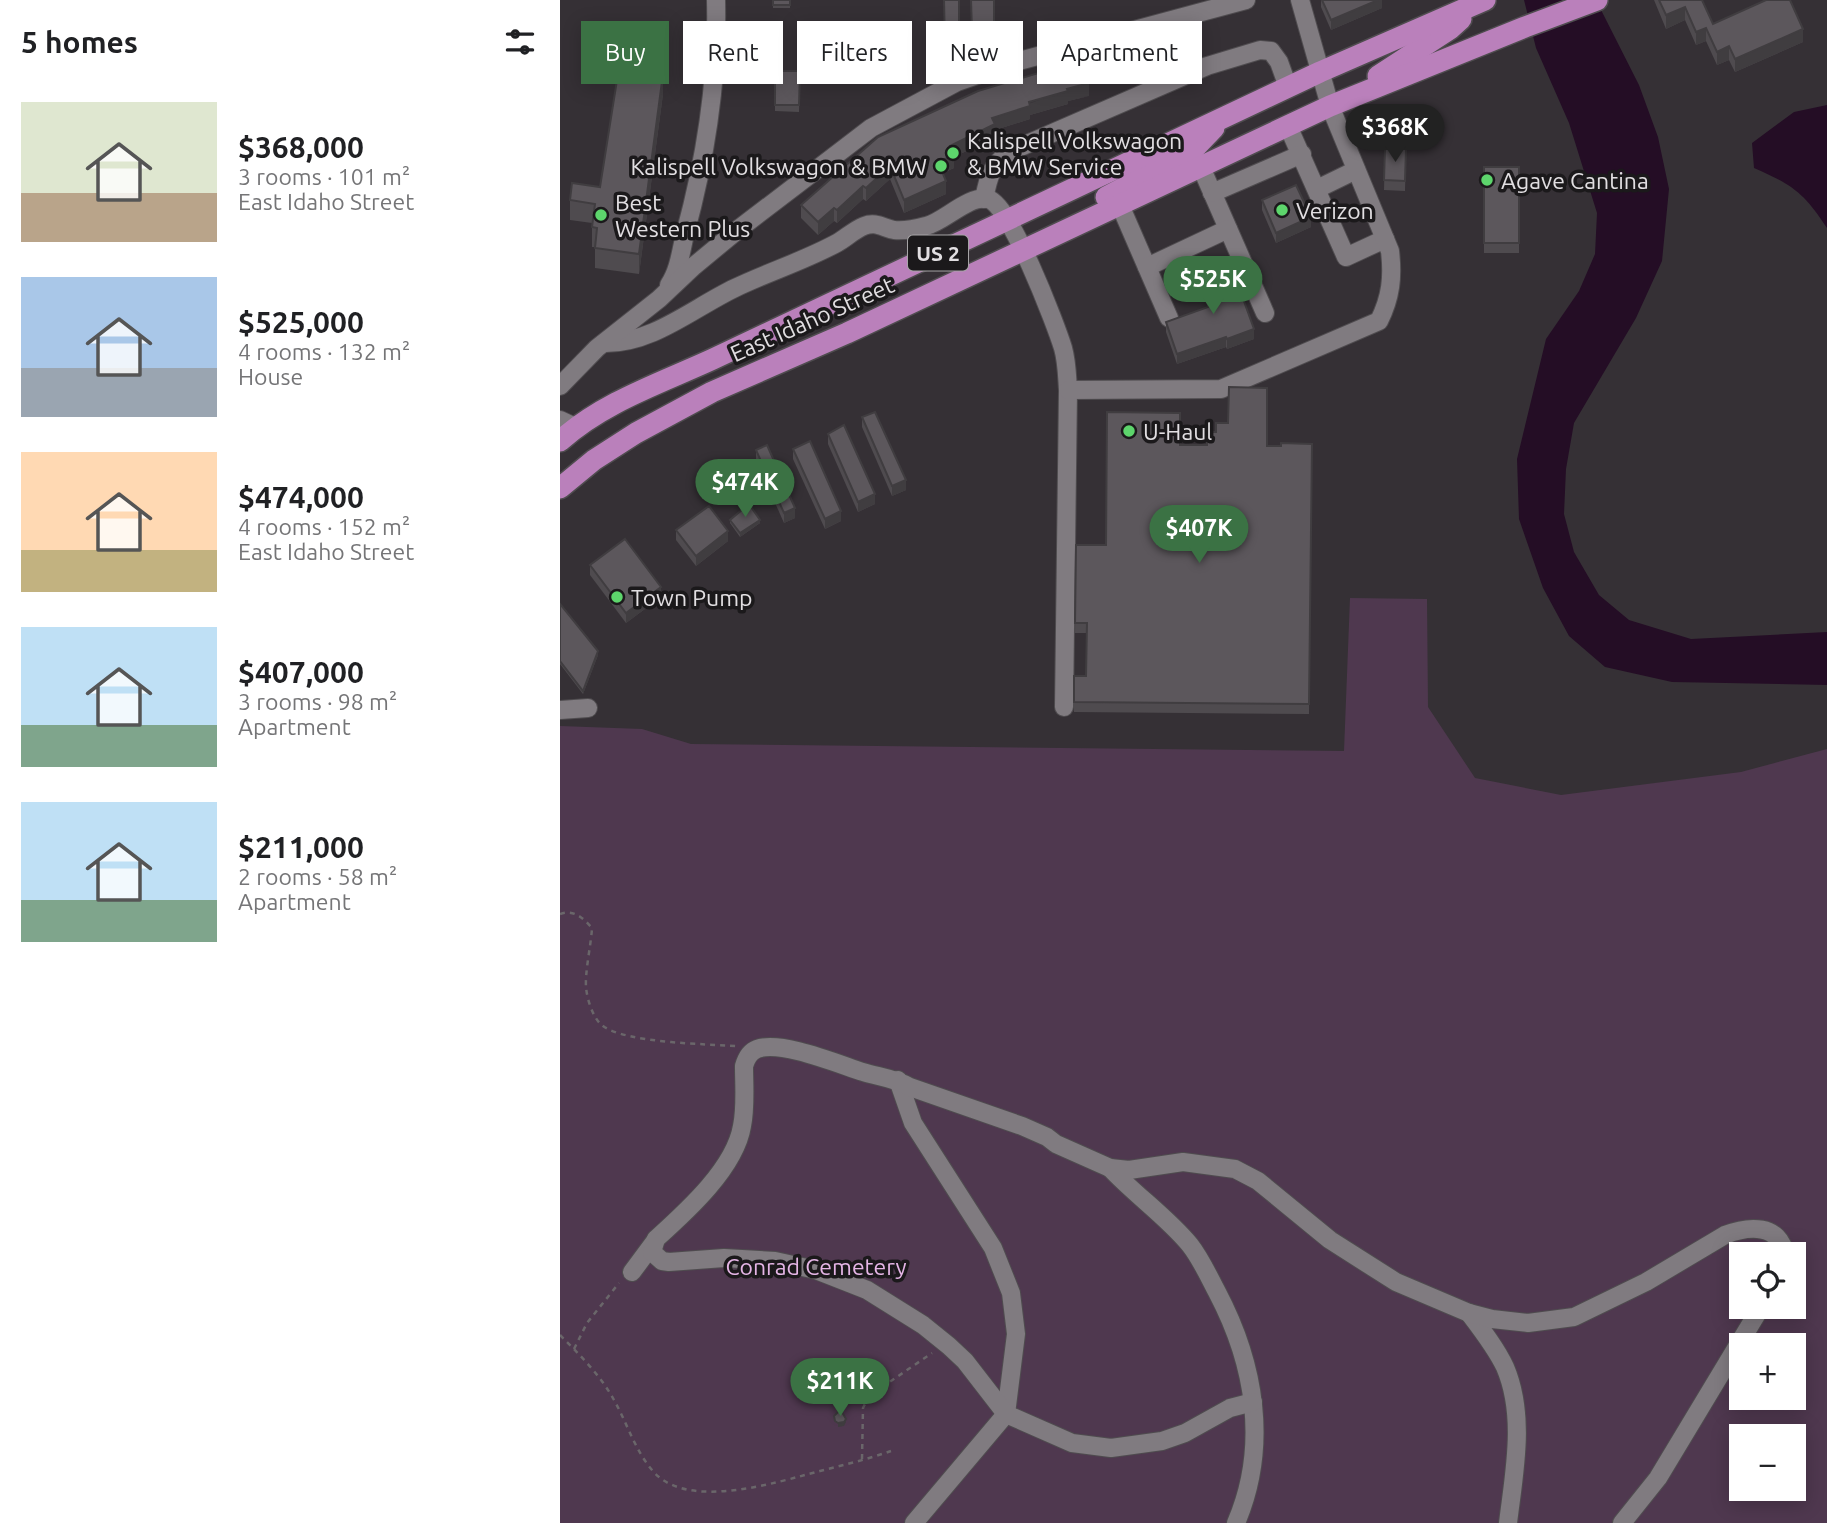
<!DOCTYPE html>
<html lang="en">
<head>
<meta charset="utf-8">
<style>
	body { margin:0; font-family:Ubuntu,sans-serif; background:#f6f6f6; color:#202124; height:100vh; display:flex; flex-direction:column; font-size:26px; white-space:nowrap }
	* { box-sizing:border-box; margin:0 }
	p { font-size:23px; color:#757577 }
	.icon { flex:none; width:38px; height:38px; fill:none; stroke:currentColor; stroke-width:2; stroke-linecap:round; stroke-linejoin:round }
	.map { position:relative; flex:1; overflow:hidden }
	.panel { display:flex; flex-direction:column; background:#fff; width:560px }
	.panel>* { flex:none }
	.banner { position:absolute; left:21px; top:21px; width:665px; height:63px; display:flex; gap:14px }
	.buttons { position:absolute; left:1169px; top:1242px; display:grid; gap:14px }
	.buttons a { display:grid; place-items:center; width:77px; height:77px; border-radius:0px; background:#fff; box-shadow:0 4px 18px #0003; font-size:35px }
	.price { position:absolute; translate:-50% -60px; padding:0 16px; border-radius:24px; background:#3b7244; color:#fff; font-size:23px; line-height:46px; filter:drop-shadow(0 2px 4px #0008) }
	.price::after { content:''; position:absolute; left:50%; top:42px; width:21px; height:16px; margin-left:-10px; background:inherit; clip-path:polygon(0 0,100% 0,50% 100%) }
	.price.on { background:#222; color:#fff }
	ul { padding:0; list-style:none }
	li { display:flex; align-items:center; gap:21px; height:175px; padding:0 21px }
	li span { display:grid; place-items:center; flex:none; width:196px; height:140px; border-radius:0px; color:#555 }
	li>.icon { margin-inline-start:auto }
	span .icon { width:84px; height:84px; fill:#fffc; stroke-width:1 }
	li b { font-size:30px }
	h2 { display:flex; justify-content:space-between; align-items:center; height:84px; padding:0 21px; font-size:30px }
	.tag { padding:0 24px; border-radius:0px; background:#fff; box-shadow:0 4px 18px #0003; font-size:24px; line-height:63px }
	.tag.on { background:#3b7244; color:#fff }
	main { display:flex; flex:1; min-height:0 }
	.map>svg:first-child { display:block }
	.green { fill:#4f384f; fill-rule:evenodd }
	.water { fill:#240d25 }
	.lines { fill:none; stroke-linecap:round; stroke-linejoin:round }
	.minor-casing { stroke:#4f4c4f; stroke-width:20 }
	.highway-casing { stroke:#4f4c4f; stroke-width:24 }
	.path { stroke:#6a666a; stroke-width:2.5; stroke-dasharray:5 5; stroke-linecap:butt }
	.minor { stroke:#807b80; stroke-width:18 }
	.highway { stroke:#ba80bb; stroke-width:21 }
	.wall { fill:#4f4b4f }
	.shaded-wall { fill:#403d40 }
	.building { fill:#5c575c; stroke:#403d40; stroke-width:2 }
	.poi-dot { fill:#5dd56c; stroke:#1b191b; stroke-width:2.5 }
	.labels { text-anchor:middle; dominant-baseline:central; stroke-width:7; stroke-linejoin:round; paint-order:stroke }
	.shield { fill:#1b191b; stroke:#a6a4a6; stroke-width:2 }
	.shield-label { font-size:21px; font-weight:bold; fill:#e2dfe2 }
	.poi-label { font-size:23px; fill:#e2dfe2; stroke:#1b191b; text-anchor:start }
	.street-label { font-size:23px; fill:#e2dfe2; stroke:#1b191b }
	.park-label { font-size:23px; fill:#e5b5e6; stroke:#1b191b }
</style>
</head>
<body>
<main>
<section class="panel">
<h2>5 homes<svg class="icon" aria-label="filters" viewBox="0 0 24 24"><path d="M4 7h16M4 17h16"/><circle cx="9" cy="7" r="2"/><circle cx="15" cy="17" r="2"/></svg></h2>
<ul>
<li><span style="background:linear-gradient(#dfe7d0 65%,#b9a48a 0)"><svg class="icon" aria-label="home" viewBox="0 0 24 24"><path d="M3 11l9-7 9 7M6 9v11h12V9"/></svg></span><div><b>$368,000</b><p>3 rooms · 101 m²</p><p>East Idaho Street</p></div></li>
<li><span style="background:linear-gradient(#a9c7e8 65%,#9aa5b1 0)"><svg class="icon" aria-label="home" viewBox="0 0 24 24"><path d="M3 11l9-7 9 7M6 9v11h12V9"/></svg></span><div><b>$525,000</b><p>4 rooms · 132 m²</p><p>House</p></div></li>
<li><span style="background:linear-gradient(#ffd9b3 70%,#c2b280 0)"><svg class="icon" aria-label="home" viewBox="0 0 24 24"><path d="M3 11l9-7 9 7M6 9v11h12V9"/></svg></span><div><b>$474,000</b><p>4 rooms · 152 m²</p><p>East Idaho Street</p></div></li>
<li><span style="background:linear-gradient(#bfe0f5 70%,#7fa58c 0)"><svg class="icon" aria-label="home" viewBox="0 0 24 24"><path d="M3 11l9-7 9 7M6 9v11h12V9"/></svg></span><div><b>$407,000</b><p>3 rooms · 98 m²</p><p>Apartment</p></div></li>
<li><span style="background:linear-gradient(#bfe0f5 70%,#7fa58c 0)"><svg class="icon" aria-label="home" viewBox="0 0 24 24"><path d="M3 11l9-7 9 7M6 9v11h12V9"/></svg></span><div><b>$211,000</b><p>2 rooms · 58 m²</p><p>Apartment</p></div></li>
</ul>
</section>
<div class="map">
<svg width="1267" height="1523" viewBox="0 0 1267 1523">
	<rect width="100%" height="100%" fill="#353035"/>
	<path class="green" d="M790 598 867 599 868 707 915 778 1001 795 1181 772 1267 749V1523H0V726L82 729 131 744 784 751ZM1181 1255H1234V1307H1181ZM1181 1346H1234V1398H1181ZM1181 1437H1234V1489H1181Z"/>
	<g class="water">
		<path d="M964 0H1036L1079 85 1098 137 1109 189 1102 261 1076 318 1014 423 1006 469 1004 514 1014 552 1039 595 1069 620 1131 639 1267 632V685L1112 682 1045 667 1009 636 983 588 959 519 957 459 986 339 1019 291 1035 254 1037 213 1009 123 976 48Z"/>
		<path d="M1267 105V228C1244 193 1233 185 1194 168L1192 143 1234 112Z"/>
	</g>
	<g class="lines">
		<g class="minor-casing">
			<g id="minor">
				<path d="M728 126 786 257 825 239"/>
				<path d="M641 167 705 313"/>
				<path d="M757 189 796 170"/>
				<path d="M652 193 742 154"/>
				<path d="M424 199C429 174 431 166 451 151L647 66 700 50 711 51 719 62 728 87"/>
				<path d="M560 205 609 318"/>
				<path d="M587 267 668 229"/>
				<path d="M109 285C119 270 121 251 125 234 146 157 158 80 156 0"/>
				<path d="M44 343C92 344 133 308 175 288 208 272 244 261 277 243 286 238 294 230 304 226 316 221 323 228 334 230 345 231 355 229 366 226 384 222 408 195 428 199 449 202 496 325 503 348 507 362 507 376 508 390L504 707"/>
				<path d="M0 386 37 348 99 299 134 266 180 228 311 128 397 82 455 62 686 0"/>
				<path d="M508 390 661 389 819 321C831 297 833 277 830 251L770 106 740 0"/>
				<path d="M0 420 15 427"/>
				<path d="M0 710 28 708"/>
				<path d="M338 1080 353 1123 433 1248 451 1293 456 1334 446 1414 354 1523"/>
				<path d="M550 1168C575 1195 607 1217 630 1245 641 1259 649 1277 657 1292 695 1364 709 1446 676 1523"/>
				<path d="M72 1272 95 1241"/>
				<path d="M909 1313C922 1330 936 1348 945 1367 966 1416 954 1473 948 1523"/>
				<path d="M693 1402 670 1408 625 1433 602 1441 551 1448 512 1443 446 1414 405 1361 389 1346 363 1325 307 1290 256 1270 215 1261 164 1258 109 1262 102 1261 92 1252 96 1239C127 1211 175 1168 182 1126 186 1107 184 1085 184 1066 186 1059 189 1052 197 1049 221 1040 278 1064 303 1072 319 1077 334 1078 350 1087L462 1126 487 1137 496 1144 550 1168 569 1170 623 1162 675 1169 698 1181 770 1240 836 1282 909 1313 932 1319 968 1323 1014 1317 1086 1282 1165 1235C1188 1226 1220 1223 1225 1255"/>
				<path d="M1062 1523 1098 1478 1201 1307"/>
			</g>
		</g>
		<g class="highway-casing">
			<g id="highway">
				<path d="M818 76 890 29 901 19"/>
				<path d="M546 197 631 152 654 128"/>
				<path d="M0 441C43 402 101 383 153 359L760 72 925 0"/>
				<path d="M0 488 34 460 76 433 152 392 287 333 770 106 965 27 1037 0"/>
			</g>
		</g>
		<g class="path">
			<path d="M0 914C14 909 23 918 32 928 31 945 25 971 26 987 27 999 33 1019 43 1026 66 1043 146 1044 176 1046"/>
			<path d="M0 1335C20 1355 41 1376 54 1400 67 1423 75 1450 92 1470 126 1512 217 1482 260 1471 284 1465 308 1459 331 1451"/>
			<path d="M14 1349 27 1323 59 1283"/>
			<path d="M302 1459 303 1408 309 1396 372 1353"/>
		</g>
		<use href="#minor" class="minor"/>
		<use href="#highway" class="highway"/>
	</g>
	<g class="wall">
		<rect x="213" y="0" width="17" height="8"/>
		<path d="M384 0H399V54H385Z"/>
		<path d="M411 0H434V39L412 40Z"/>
		<path d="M761 0H822V8L771 30 761 7Z"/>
		<path d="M1094 0H1142L1153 24 1243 42 1175 72 1169 60 1157 65 1146 41 1136 45 1125 20 1106 29Z"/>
		<path d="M215 71H240L239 112 215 111Z"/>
		<path d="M88 72 103 94 79 274 35 268V247H32V223L10 220V200L40 187Z"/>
		<path d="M529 96 508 101V104L470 115V119L435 130V137L394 157V168L383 173 386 194 344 213 330 179 306 201 303 199 277 223 274 221 258 235 241 218V205L318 137Z"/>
		<path d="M825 148H846L845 191 824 190Z"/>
		<rect x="924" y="167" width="35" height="86"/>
		<path d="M702 200 751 227 716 243 702 210Z"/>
		<path d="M642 282 694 339 667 349 666 347 617 364 606 332V322L648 307 642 292Z"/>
		<path d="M302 417 346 490 332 496 302 427Z"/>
		<path d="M268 434 315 504 298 512 268 444Z"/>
		<path d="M752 444 749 714 514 712V676H526L527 633H515L516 545H546L620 445 721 446Z"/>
		<path d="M233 449 281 521 265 529 233 459Z"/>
		<path d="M196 450 235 518 224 523 196 460Z"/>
		<path d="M170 520 200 523 180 537 170 523Z"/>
		<path d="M116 530 168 541 136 566 116 540Z"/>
		<path d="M30 565 101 597 66 623 30 575Z"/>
		<path d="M0 604 38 655 23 694 0 664Z"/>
	</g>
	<g class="shaded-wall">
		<path d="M818 0H822V8L771 30V20Z"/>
		<path d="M1125 7V20L1106 29V15Z"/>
		<path d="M1146 28V41L1136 45V32Z"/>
		<path d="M1243 29V42L1175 72V59Z"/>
		<path d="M1169 46V60L1157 65V52Z"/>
		<path d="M103 74V94L79 274V254Z"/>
		<path d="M529 83V96L508 101V104L470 115V119L435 130V137L394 157V168L378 175V162L390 146 432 118 507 89Z"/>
		<path d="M330 166V179L306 201V188Z"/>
		<path d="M386 181V194L344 213V200Z"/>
		<path d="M303 186V199L277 223V210Z"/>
		<path d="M274 208V221L258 235V222Z"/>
		<path d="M751 217V227L716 243V233Z"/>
		<path d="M694 329V339L667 349V339Z"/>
		<path d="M666 337V347L617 364V354Z"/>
		<path d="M346 480V490L332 496V486Z"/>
		<path d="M315 494V504L298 512V502Z"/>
		<path d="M235 508V518L224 523V513Z"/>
		<path d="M281 511V521L265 529V519Z"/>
		<path d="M200 520V523L180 537V533Z"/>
		<path d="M168 531V541L136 566V556Z"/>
		<path d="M101 587V597L66 623V613Z"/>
		<path d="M38 651V655L23 694V691Z"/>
		<path d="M286 1419V1422L284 1426 278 1427V1423Z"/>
	</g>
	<g class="building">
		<rect x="213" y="0" width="17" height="5"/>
		<path d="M384 0H399V44H385Z"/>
		<path d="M411 0H434V29L412 30Z"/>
		<path d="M762 0H818L771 20Z"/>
		<path d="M1099 0H1142L1153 24 1206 0H1230L1243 29 1175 59 1169 46 1157 52 1146 28 1136 32 1125 7 1106 15Z"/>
		<path d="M522 60 529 83 507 89 508 91 469 102 470 106 432 118 435 124 390 146 394 155 378 162 386 181 344 200 330 166 306 188 303 186 277 210 274 208 258 222 241 205 318 137 418 91Z"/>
		<path d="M60 61 88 65 87 72 103 74 79 254 35 248 37 228 32 227 35 204 10 200 12 183 40 187Z"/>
		<path d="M215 71H240L239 105H215Z"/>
		<path d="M825 148H846L845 181 824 180Z"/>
		<rect x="924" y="167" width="35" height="76"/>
		<path d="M736 185 751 217 716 233 702 200Z"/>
		<path d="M673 271 694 329 667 339 666 337 617 354 606 322 651 306 642 282Z"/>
		<path d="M669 387 707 388V446H721V443L752 444 749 704 514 702V676H526L527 623H515L516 545H546L547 412 620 413V445H647V432H656V423H668Z"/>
		<path d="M315 412 346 480 332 486 302 417Z"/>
		<path d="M284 425 315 494 298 502 268 434Z"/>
		<path d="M250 441 281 511 265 519 233 449Z"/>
		<path d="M207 445 235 508 224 513 196 450Z"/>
		<path d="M189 504 200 520 180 533 170 520Z"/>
		<path d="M149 506 168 531 136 556 116 530Z"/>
		<path d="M65 539 101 587 66 613 30 565Z"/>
		<path d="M0 604 38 651 23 691 0 661Z"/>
		<path d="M278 1412H282L286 1419 284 1422 278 1423 275 1421 274 1416Z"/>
	</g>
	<g class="poi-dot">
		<circle cx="393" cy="153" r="7"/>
		<circle cx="381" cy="166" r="7"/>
		<circle cx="927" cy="180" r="7"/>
		<circle cx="722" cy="210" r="7"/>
		<circle cx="41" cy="215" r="7"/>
		<circle cx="569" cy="431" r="7"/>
		<circle cx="57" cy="597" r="7"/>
	</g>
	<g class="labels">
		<rect class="shield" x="348" y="235.5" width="60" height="35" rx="5"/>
		<g class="shield-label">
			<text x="378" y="253">US 2</text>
		</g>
		<g class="poi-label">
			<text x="407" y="140">Kalispell Volkswagon<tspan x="407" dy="26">&amp; BMW Service</tspan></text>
			<text x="367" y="166" text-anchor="end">Kalispell Volkswagon &amp; BMW</text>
			<text x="941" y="180">Agave Cantina</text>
			<text x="55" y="202">Best<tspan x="55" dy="26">Western Plus</tspan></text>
			<text x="736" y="210">Verizon</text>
			<text x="583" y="431">U-Haul</text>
			<text x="71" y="597">Town Pump</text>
		</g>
		<g class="street-label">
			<text transform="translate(252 319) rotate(-24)">East Idaho Street</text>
		</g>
		<g class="park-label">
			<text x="256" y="1266">Conrad Cemetery</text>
		</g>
	</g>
</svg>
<div class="buttons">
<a><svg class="icon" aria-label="locate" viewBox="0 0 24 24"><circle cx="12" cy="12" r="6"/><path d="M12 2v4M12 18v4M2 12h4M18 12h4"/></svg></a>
<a>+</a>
<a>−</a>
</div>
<b class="price on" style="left:835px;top:164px">$368K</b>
<b class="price" style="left:653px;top:316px">$525K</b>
<b class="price" style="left:185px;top:519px">$474K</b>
<b class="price" style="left:639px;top:565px">$407K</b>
<b class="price" style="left:280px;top:1418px">$211K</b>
<div class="banner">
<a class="tag on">Buy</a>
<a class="tag">Rent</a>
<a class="tag">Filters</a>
<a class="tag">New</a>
<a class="tag">Apartment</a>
</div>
</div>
</main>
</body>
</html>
